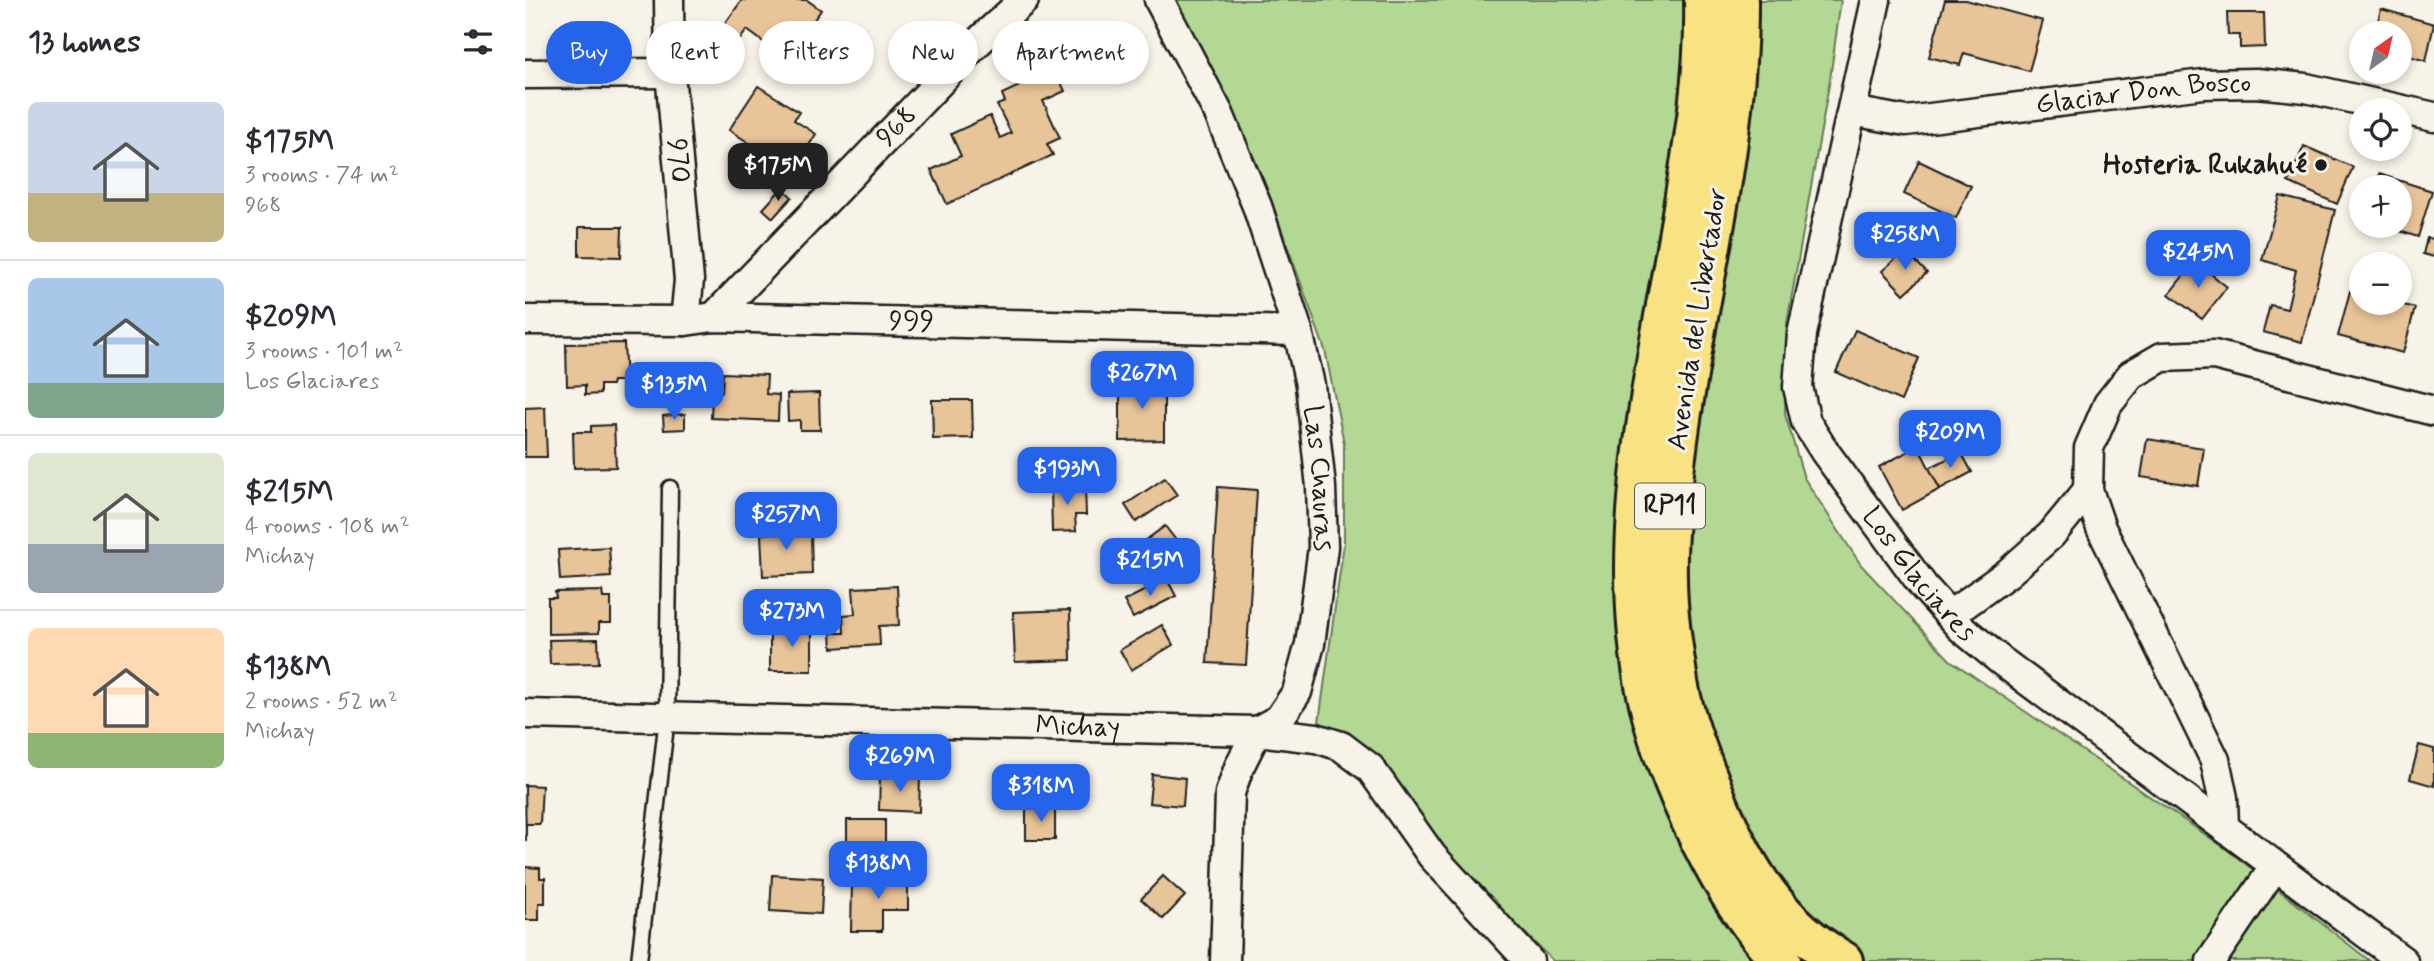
<!DOCTYPE html>
<html lang="en">
<head>
<meta charset="utf-8">
<style>
	body { margin:0; font-family:Mynerve,sans-serif; background:#f7f7f7; color:#2b2b33; height:100vh; display:flex; flex-direction:column; font-size:26px; white-space:nowrap }
	* { box-sizing:border-box; margin:0 }
	p { font-size:23px; color:#7c7c81 }
	.icon { flex:none; width:38px; height:38px; fill:none; stroke:currentColor; stroke-width:2; stroke-linecap:round; stroke-linejoin:round }
	.map { position:relative; flex:1; overflow:hidden }
	.panel { display:flex; flex-direction:column; background:#fff; width:525px }
	.panel>* { flex:none }
	.top-card { position:absolute; left:21px; top:21px; width:665px; height:63px; display:flex; gap:14px }
	.needle { width:46px; rotate:34deg }
	.tools { position:absolute; left:1824px; top:21px; display:grid; gap:14px }
	.tools a { display:grid; place-items:center; width:63px; height:63px; border-radius:50%; background:#fff; box-shadow:0 4px 10px #0003; font-size:35px }
	.price { position:absolute; translate:-50% -60px; padding:0 16px; border-radius:14px; background:#2563eb; color:#fff; font-size:23px; line-height:46px; filter:drop-shadow(0 2px 4px #0008) }
	.price::after { content:''; position:absolute; left:50%; top:42px; width:21px; height:16px; margin-left:-10px; background:inherit; clip-path:polygon(0 0,100% 0,50% 100%) }
	.price.active { background:#222; color:#fff }
	ul { padding:0; list-style:none }
	li { display:flex; align-items:center; gap:21px; height:175px; padding:0 28px }
	li+li { border-top:2px solid #e1e1e2 }
	li span { display:grid; place-items:center; flex:none; width:196px; height:140px; border-radius:10px; color:#555 }
	li>.icon { margin-inline-start:auto }
	span .icon { width:84px; height:84px; fill:#fffc; stroke-width:1 }
	li b { font-size:30px }
	h2 { display:flex; justify-content:space-between; align-items:center; height:84px; padding:0 28px; font-size:30px }
	.pill { padding:0 24px; border-radius:32px; background:#fff; box-shadow:0 4px 10px #0003; font-size:24px; line-height:63px }
	.pill.active { background:#2563eb; color:#fff }
	main { display:flex; flex:1; min-height:0 }
	.map>svg:first-child { display:block }
	.green { fill:#b3d893; stroke:#687a58; stroke-width:2 }
	.building { fill:#e8c499; stroke:#1c1c1c; stroke-width:2 }
	.lines { fill:none; stroke-linecap:round; stroke-linejoin:round }
	.lane-casing { stroke:#1c1c1c; stroke-width:19 }
	.street-casing { stroke:#1c1c1c; stroke-width:33 }
	.primary-casing { stroke:#1c1c1c; stroke-width:44 }
	.lane { stroke:#f7f3e8; stroke-width:14 }
	.street { stroke:#f7f3e8; stroke-width:28 }
	.primary { stroke:#f8e281; stroke-width:38 }
	.poi-dot { fill:#1c1c1c; stroke:#f7f3e8; stroke-width:2.5 }
	.labels { text-anchor:middle; dominant-baseline:central; stroke-width:6; stroke-linejoin:round; paint-order:stroke }
	.shield { fill:#f7f3e8; stroke:#5e5c59; stroke-width:2 }
	.shield-label { font-size:26px; font-weight:bold; fill:#1c1c1c }
	.street-label { font-size:28px; fill:#1c1c1c; stroke:#f7f3e8 }
	.poi-label { font-size:28px; font-weight:bold; fill:#1c1c1c; stroke:#f7f3e8; text-anchor:end }
</style>
</head>
<body>
<main>
<section class="panel">
<h2>13 homes<svg class="icon" aria-label="filters" viewBox="0 0 24 24"><path d="M4 7h16M4 17h16"/><circle cx="9" cy="7" r="2"/><circle cx="15" cy="17" r="2"/></svg></h2>
<ul>
<li><span style="background:linear-gradient(#c9d6e8 65%,#c2b280 0)"><svg class="icon" aria-label="home" viewBox="0 0 24 24"><path d="M3 11l9-7 9 7M6 9v11h12V9"/></svg></span><div><b>$175M</b><p>3 rooms · 74 m²</p><p>968</p></div></li>
<li><span style="background:linear-gradient(#a9c7e8 75%,#7fa58c 0)"><svg class="icon" aria-label="home" viewBox="0 0 24 24"><path d="M3 11l9-7 9 7M6 9v11h12V9"/></svg></span><div><b>$209M</b><p>3 rooms · 101 m²</p><p>Los Glaciares</p></div></li>
<li><span style="background:linear-gradient(#dfe7d0 65%,#9aa5b1 0)"><svg class="icon" aria-label="home" viewBox="0 0 24 24"><path d="M3 11l9-7 9 7M6 9v11h12V9"/></svg></span><div><b>$215M</b><p>4 rooms · 108 m²</p><p>Michay</p></div></li>
<li><span style="background:linear-gradient(#ffd9b3 75%,#8fb573 0)"><svg class="icon" aria-label="home" viewBox="0 0 24 24"><path d="M3 11l9-7 9 7M6 9v11h12V9"/></svg></span><div><b>$138M</b><p>2 rooms · 52 m²</p><p>Michay</p></div></li>
</ul>
</section>
<div class="map">
<svg width="1909" height="961" viewBox="0 0 1909 961">
	<rect width="100%" height="100%" fill="#f7f3e8"/>
	<filter id="ink" filterUnits="userSpaceOnUse"><feTurbulence type="fractalNoise" baseFrequency=".0143" numOctaves="2"/><feDisplacementMap in="SourceGraphic" scale="14" xChannelSelector="R" yChannelSelector="G"/><feConvolveMatrix kernelMatrix="1 2 1 2 8 2 1 2 1" color-interpolation-filters="sRGB"/></filter>
	<g filter="url(#ink)">
		<path class="green" d="M642 0H1316L1305 79 1262 323 1260 414 1279 478 1336 565 1425 660 1700 848 1845 961H1028L843 776 794 722 819 543V443L800 350 739 181Z"/>
		<g class="building">
			<path d="M217 0H282L296 10 265 53 244 38 241 44 222 30 208 49 191 36Z"/>
			<path d="M1420 0H1441L1518 21 1504 71 1439 53 1435 65 1404 57Z"/>
			<path d="M1856 9 1909 24 1901 61 1874 53V33H1850Z"/>
			<path d="M1702 13H1739L1740 47 1715 48V35H1703Z"/>
			<path d="M524 57 540 91 518 101 535 138 522 144 528 155 422 204 406 170 436 156 426 134 465 116 475 138 486 133 472 105 480 102 477 94 501 83 495 70Z"/>
			<path d="M233 86 274 112 269 120 291 134 268 171 204 130Z"/>
			<path d="M1779 146 1828 167 1812 204 1763 182Z"/>
			<path d="M1394 161 1446 186 1431 218 1379 194Z"/>
			<path d="M1854 174 1907 191 1893 237 1859 226H1874V187H1850Z"/>
			<path d="M257 188 267 197 248 218 238 209Z"/>
			<path d="M1755 196 1810 210 1777 342 1738 332 1745 305 1762 309 1771 270 1737 260Z"/>
			<path d="M54 227H97L96 257 54 256Z"/>
			<path d="M1902 238 1909 239V257L1898 254Z"/>
			<path d="M1380 250 1402 273 1379 294 1357 271Z"/>
			<path d="M1670 261 1702 287 1677 319 1644 294Z"/>
			<path d="M1825 291 1836 294V303H1871L1890 308 1878 353 1813 336Z"/>
			<path d="M1330 330 1394 358 1376 401 1311 372Z"/>
			<path d="M99 343 101 381H88L87 385H75V394L60 395V385L42 386 41 344Z"/>
			<path d="M164 365 165 393 114 394 113 367Z"/>
			<path d="M198 373 242 375 241 394 254 395 253 421 186 418 187 392H197Z"/>
			<path d="M595 382H639V440L595 441Z"/>
			<path d="M294 393 295 430H275V420L263 421 262 394Z"/>
			<path d="M407 400H447L448 438 408 439Z"/>
			<path d="M20 407 22 457H0V408Z"/>
			<path d="M160 414V429L139 430 138 416Z"/>
			<path d="M89 425 91 467 49 468 48 432H66V426Z"/>
			<path d="M1622 439 1679 448 1673 486 1616 477Z"/>
			<path d="M1393 446 1415 489 1377 510 1354 467Z"/>
			<path d="M1436 452 1447 472 1415 489 1404 468Z"/>
			<path d="M640 478 652 495 611 522 600 505Z"/>
			<path d="M560 486 561 515H550L551 531 527 532 526 487Z"/>
			<path d="M693 487 732 490 721 665 682 663Z"/>
			<path d="M264 525 265 533H286L287 574 238 576 236 534H242L241 526Z"/>
			<path d="M640 526 653 543 614 572 601 555Z"/>
			<path d="M84 547 86 577 35 580 33 550Z"/>
			<path d="M642 579 651 596 608 618 599 601Z"/>
			<path d="M372 586 374 625 354 626 355 645 307 648 306 633H319L318 615 330 614 328 588Z"/>
			<path d="M77 591 78 598H86V623H74V633L23 634V598H31L30 592Z"/>
			<path d="M545 610 546 660 490 662 488 612Z"/>
			<path d="M268 624H287V671H245V630H268Z"/>
			<path d="M637 625 648 645 606 670 595 650Z"/>
			<path d="M73 639 74 663 25 664 24 640Z"/>
			<path d="M1894 745 1909 749V786L1885 779Z"/>
			<path d="M627 774 660 778 658 806 624 803Z"/>
			<path d="M355 776H395L394 812 354 810Z"/>
			<path d="M0 785 17 786 15 824H1V841Z"/>
			<rect x="501" y="807" width="29" height="33"/>
			<rect x="322" y="820" width="38" height="47"/>
			<path d="M0 867 15 868V878H20V903H14V920H0Z"/>
			<path d="M357 873 383 874V910H357V931H326L327 881 357 882Z"/>
			<path d="M247 875 298 878 296 914 245 911Z"/>
			<path d="M638 876 660 896 638 919 616 899Z"/>
		</g>
		<g class="lines">
			<g class="lane-casing">
				<path id="lane" d="M114 961 142 717 145 488"/>
			</g>
			<g class="street-casing">
				<g id="street">
					<path id="s1" d="M144 0 145 73 164 280 160 321"/>
					<path id="s2" d="M634 0 694 114 732 206 773 331 785 385 796 487 798 547 785 644 772 692 754 719 732 731 714 767 705 793 700 961"/>
					<path id="s3" d="M1351 0 1277 334 1273 387 1281 422 1300 452 1399 587 1435 627 1475 660 1878 961"/>
					<path d="M0 74 145 73"/>
					<path id="s4" d="M1327 111 1381 121 1678 84 1731 83 1781 88 1909 117"/>
					<path id="s5" d="M189 317 453 42 499 0"/>
					<path id="s6" d="M0 320 160 321 189 317 773 331"/>
					<path d="M1425 615 1483 573 1526 535 1563 490"/>
					<path id="s7" d="M0 714 732 731 791 738 816 746 845 768 907 856 1004 961"/>
					<path d="M1699 827 1698 798 1690 760 1576 528 1563 490 1564 448 1583 404 1606 375 1637 357 1689 355 1909 411"/>
					<path d="M1686 961 1750 866"/>
				</g>
			</g>
			<g class="primary-casing">
				<g id="primary">
					<path d="M1179 0C1181 78 1167 154 1154 231 1129 381 1089 548 1123 699 1132 740 1147 780 1165 819 1190 873 1216 917 1256 961"/>
					<path d="M1213 0C1214 153 1169 304 1151 456 1146 496 1141 536 1142 577 1142 612 1148 648 1153 682 1160 724 1178 764 1193 803 1221 870 1254 924 1318 961"/>
				</g>
			</g>
			<use href="#lane" class="lane"/>
			<use href="#street" class="street"/>
			<use href="#primary" class="primary"/>
		</g>
	</g>
	<circle class="poi-dot" cx="1796" cy="165" r="7"/>
	<g class="labels">
		<rect class="shield" x="1110" y="483.5" width="70" height="45" rx="5"/>
		<g class="shield-label">
			<text x="1145" y="506">RP11</text>
		</g>
		<g class="street-label">
			<text stroke="none"><textPath href="#s4" startOffset="294">Glaciar Don Bosco</textPath></text>
			<text stroke="none"><textPath href="#s5" startOffset="264">968</textPath></text>
			<text stroke="none"><textPath href="#s1" startOffset="161">970</textPath></text>
			<text transform="translate(1173 319) rotate(-81)">Avenida del Libertador</text>
			<text stroke="none"><textPath href="#s6" startOffset="387">999</textPath></text>
			<text stroke="none"><textPath href="#s2" startOffset="509">Las Chauras</textPath></text>
			<text stroke="none"><textPath href="#s3" startOffset="621">Los Glaciares</textPath></text>
			<text stroke="none"><textPath href="#s7" startOffset="553">Michay</textPath></text>
		</g>
		<g class="poi-label">
			<text x="1782" y="165">Hosteria Rukahué</text>
		</g>
	</g>
</svg>
<div class="tools">
<a><svg class="needle" viewBox="-14 -14 28 28"><path d="M0-13l5 13h-10z" fill="#e53935"/><path d="M0 13l5-13h-10z" fill="#7c7c81"/></svg></a>
<a><svg class="icon" aria-label="locate" viewBox="0 0 24 24"><circle cx="12" cy="12" r="6"/><path d="M12 2v4M12 18v4M2 12h4M18 12h4"/></svg></a>
<a>+</a>
<a>−</a>
</div>
<b class="price active" style="left:253px;top:203px">$175M</b>
<b class="price" style="left:1380px;top:272px">$258M</b>
<b class="price" style="left:1673px;top:290px">$245M</b>
<b class="price" style="left:617px;top:411px">$267M</b>
<b class="price" style="left:149px;top:422px">$135M</b>
<b class="price" style="left:1425px;top:470px">$209M</b>
<b class="price" style="left:542px;top:507px">$193M</b>
<b class="price" style="left:261px;top:552px">$257M</b>
<b class="price" style="left:625px;top:598px">$215M</b>
<b class="price" style="left:267px;top:649px">$273M</b>
<b class="price" style="left:375px;top:794px">$269M</b>
<b class="price" style="left:516px;top:824px">$318M</b>
<b class="price" style="left:353px;top:901px">$138M</b>
<div class="top-card">
<a class="pill active">Buy</a>
<a class="pill">Rent</a>
<a class="pill">Filters</a>
<a class="pill">New</a>
<a class="pill">Apartment</a>
</div>
</div>
</main>
</body>
</html>
